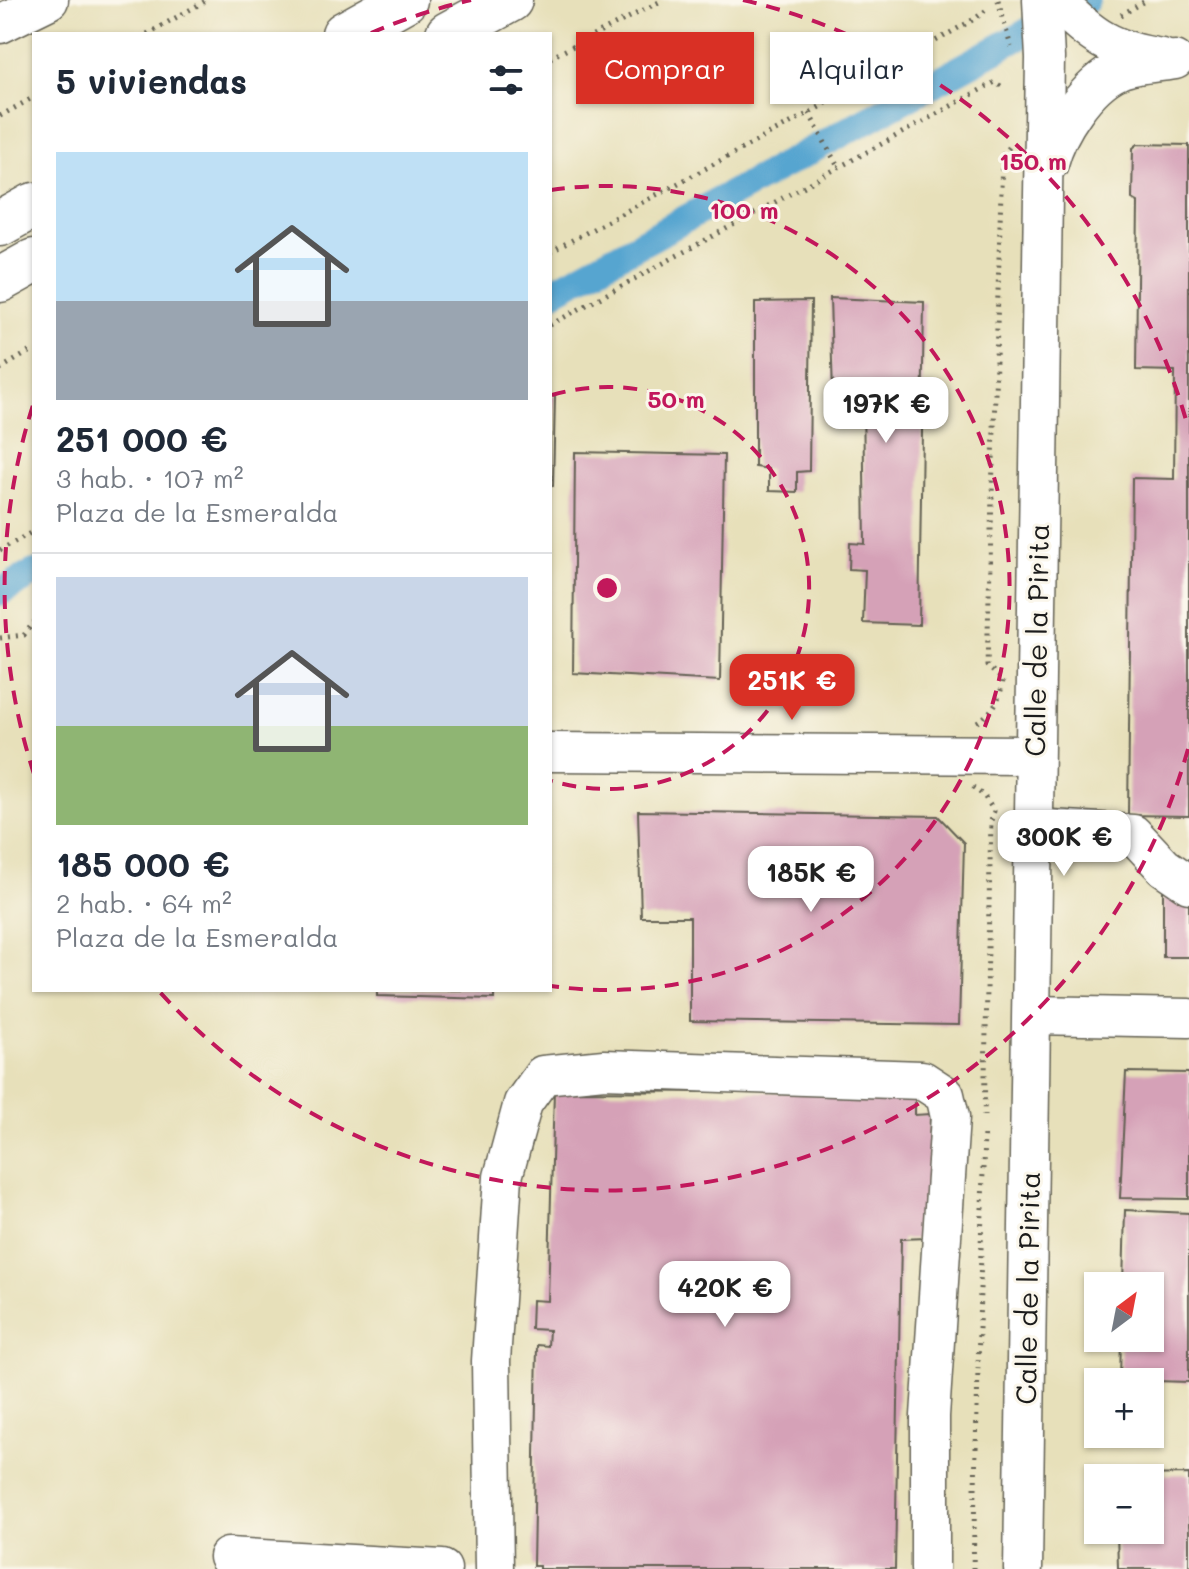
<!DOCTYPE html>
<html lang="es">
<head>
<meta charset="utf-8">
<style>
	body { margin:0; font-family:Mali,sans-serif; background:#f2f2f3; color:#1f2937; height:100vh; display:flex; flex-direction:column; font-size:30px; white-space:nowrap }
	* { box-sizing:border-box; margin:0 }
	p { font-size:26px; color:#747a83 }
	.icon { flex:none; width:44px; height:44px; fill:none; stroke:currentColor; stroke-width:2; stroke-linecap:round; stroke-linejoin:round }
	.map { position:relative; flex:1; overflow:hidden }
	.details { position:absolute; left:32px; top:32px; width:520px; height:960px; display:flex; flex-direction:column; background:#fff; border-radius:0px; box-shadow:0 2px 6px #0004 }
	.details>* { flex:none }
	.banner { position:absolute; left:576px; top:32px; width:492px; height:72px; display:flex; gap:16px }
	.needle { width:52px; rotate:32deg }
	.buttons { position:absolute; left:1084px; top:1272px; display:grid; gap:16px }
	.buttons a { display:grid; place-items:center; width:80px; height:80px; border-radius:0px; background:#fff; box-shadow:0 2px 6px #0004; font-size:40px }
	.price { position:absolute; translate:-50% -68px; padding:0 18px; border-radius:16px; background:#fff; color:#222; font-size:26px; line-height:52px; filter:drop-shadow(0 2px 4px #0008) }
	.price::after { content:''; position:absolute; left:50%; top:48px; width:24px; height:18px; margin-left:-12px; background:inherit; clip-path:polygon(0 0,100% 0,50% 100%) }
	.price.current { background:#d93025; color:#fff }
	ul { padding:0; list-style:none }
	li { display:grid; align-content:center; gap:16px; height:424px; padding:0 24px }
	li+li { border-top:2px solid #e0e1e3 }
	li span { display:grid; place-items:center; height:248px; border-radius:0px; color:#555 }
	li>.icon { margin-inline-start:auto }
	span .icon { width:144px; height:144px; fill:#fffc; stroke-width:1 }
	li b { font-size:34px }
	h2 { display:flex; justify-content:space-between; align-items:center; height:96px; padding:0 24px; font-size:34px }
	.tag { padding:0 28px; border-radius:0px; background:#fff; box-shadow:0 2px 6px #0004; font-size:28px; line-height:72px }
	.tag.current { background:#d93025; color:#fff }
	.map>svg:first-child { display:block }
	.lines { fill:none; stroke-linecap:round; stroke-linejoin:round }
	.canal { stroke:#57a5d0; stroke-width:28 }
	.building { fill:#d5a1b7 }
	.minor-casing { stroke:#636153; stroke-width:41 }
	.highway-casing { stroke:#636153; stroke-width:47 }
	.path { stroke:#636153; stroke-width:5; stroke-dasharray:2 6; stroke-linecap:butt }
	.minor { stroke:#fff; stroke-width:38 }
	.highway { stroke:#fff; stroke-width:44 }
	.ring { fill:none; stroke:#c2185b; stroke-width:4; stroke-dasharray:14 10 }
	.labels { text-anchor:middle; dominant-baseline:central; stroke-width:6; stroke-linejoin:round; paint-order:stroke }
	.street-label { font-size:28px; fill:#1c1c1c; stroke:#fbf7ec }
	.centre { fill:#c2185b; stroke:#fbf7ec; stroke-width:4 }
	.ring-label { font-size:24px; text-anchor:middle; font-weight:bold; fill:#c2185b; stroke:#fbf7ec; stroke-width:6; stroke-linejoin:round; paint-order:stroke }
</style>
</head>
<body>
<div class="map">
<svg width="1189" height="1569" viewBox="0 0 1189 1569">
	<rect width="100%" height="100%" fill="#fbf7ec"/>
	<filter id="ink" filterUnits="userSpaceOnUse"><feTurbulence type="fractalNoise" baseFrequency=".0125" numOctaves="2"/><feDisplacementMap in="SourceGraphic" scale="16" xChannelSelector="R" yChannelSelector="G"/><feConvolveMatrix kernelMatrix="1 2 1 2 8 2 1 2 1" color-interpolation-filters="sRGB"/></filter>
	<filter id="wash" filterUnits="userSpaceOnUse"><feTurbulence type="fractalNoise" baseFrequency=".006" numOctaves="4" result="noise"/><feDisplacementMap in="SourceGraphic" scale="32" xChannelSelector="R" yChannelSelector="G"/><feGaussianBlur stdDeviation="1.8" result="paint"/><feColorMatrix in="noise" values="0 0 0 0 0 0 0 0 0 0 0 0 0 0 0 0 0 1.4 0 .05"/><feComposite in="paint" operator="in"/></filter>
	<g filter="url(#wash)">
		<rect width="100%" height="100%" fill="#e7e0ba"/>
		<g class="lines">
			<g class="canal">
				<path d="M550 293 1086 0"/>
				<path d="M0 592 34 573"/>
			</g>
		</g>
		<g id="blocks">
			<g class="building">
				<path d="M1138 144 1189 145V816L1128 815 1132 478 1174 479 1175 371 1136 370 1138 202 1132 199 1133 148Z"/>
				<path d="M830 298 924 302 919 625 863 623 865 570 849 569 850 543 865 544 863 396 833 394Z"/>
				<path d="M811 301 809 471 797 472V492L769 491V469L755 467V302Z"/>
				<path d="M550 396H555L553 486H550Z"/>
				<path d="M575 452 724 455 720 681 573 673Z"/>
				<path d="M638 811 938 816 964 843 959 1025 690 1021V917H641Z"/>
				<rect x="1163" y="873" width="26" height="84"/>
				<path d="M377 990H494V999L377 996Z"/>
				<path d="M1126 1072 1189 1073V1199L1120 1198Z"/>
				<path d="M554 1091 915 1093V1115L930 1114 927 1238 901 1239 895 1569H539V1566H533L537 1345 548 1346 549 1330 531 1329 532 1300 548 1301Z"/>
				<path d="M1125 1210 1189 1213V1382L1120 1380 1121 1338H1150V1286H1123Z"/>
				<path d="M1189 1474V1569H1118L1117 1530H1150V1478H1143L1142 1475Z"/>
			</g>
		</g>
	</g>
	<g filter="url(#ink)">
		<use href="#blocks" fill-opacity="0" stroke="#636153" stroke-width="2"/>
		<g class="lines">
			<g class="minor-casing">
				<g id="minor">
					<path d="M1056 0C1090 36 1112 51 1162 58"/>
					<path d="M0 24 49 0"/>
					<path d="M1049 163C1057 131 1087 84 1119 70 1135 63 1158 63 1175 60"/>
					<path d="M550 752 1034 755"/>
					<path d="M1033 828 1133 834 1164 867 1189 884"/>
					<path d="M1032 1015 1189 1018"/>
					<path d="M228 1557 442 1569"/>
					<path d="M494 1569 491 1361 503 1177 523 1103 543 1075 604 1069 922 1080 945 1095 950 1117 930 1416V1569"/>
					<path d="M1023 1569 1045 58 1042 0"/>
				</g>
			</g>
			<g class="highway-casing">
				<g id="highway">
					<path d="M344 34 405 0"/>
					<path d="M448 34 510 0"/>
					<path d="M0 224 34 205"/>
					<path d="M0 280 34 261"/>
				</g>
			</g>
			<g class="path">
				<path d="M998 0 1011 47"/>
				<path d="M1121 15 1147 0"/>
				<path d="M147 34 207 0"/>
				<path d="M550 58 663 0"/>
				<path d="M809 113 838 167"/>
				<path d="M0 116 34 97"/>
				<path d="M550 252 809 113 976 18 990 7"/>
				<path d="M550 325 995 82 1002 87"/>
				<path d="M0 369 34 349"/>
				<path d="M0 550 34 531"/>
				<path d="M0 638 24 635 34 622"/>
				<path d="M977 722C993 713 1001 697 1003 680L987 666 1002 156 1011 145"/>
				<path d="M973 787 984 796 994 811 991 821 984 1116"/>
				<path d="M973 1569 984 1130"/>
			</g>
			<use href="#minor" class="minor"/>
			<use href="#highway" class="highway"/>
		</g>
	</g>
	<g class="ring">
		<path d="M552 395A201 201 0 1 1 552 781"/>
		<path d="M551 190A402 402 0 1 1 551 986"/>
		<path d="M1188 749A603 603 0 0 1 159 991M34 774A603 603 0 0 1 34 402M371 33A603 603 0 0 1 471 0M743 0A603 603 0 0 1 1188 427"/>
	</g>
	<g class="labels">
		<g class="street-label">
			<text transform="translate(1036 640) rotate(-89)">Calle de la Pirita</text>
			<text transform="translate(1027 1288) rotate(-89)">Calle de la Pirita</text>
		</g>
	</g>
	<circle cx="607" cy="588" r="12" class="centre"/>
	<g class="ring-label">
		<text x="1033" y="170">150 m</text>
		<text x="744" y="219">100 m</text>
		<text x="676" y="408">50 m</text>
	</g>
</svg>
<div class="buttons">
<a><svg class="needle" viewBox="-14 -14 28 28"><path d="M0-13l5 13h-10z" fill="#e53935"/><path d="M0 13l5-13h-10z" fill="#747a83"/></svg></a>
<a>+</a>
<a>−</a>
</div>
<b class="price" style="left:886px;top:445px">197K €</b>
<b class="price current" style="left:792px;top:722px">251K €</b>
<b class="price" style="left:1064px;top:878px">300K €</b>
<b class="price" style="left:811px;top:914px">185K €</b>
<b class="price" style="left:725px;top:1329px">420K €</b>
<div class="banner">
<a class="tag current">Comprar</a>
<a class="tag">Alquilar</a>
</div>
<section class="details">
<h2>5 viviendas<svg class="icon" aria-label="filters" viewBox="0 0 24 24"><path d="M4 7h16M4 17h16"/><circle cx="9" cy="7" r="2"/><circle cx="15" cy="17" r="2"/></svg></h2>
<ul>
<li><span style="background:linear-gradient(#bfe0f5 60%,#9aa5b1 0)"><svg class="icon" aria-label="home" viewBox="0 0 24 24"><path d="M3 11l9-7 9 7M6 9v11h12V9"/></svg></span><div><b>251 000 €</b><p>3 hab. · 107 m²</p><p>Plaza de la Esmeralda</p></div></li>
<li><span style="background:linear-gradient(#c9d6e8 60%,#8fb573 0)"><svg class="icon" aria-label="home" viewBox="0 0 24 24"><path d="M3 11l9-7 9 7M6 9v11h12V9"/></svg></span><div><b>185 000 €</b><p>2 hab. · 64 m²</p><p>Plaza de la Esmeralda</p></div></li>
</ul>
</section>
</div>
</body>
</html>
